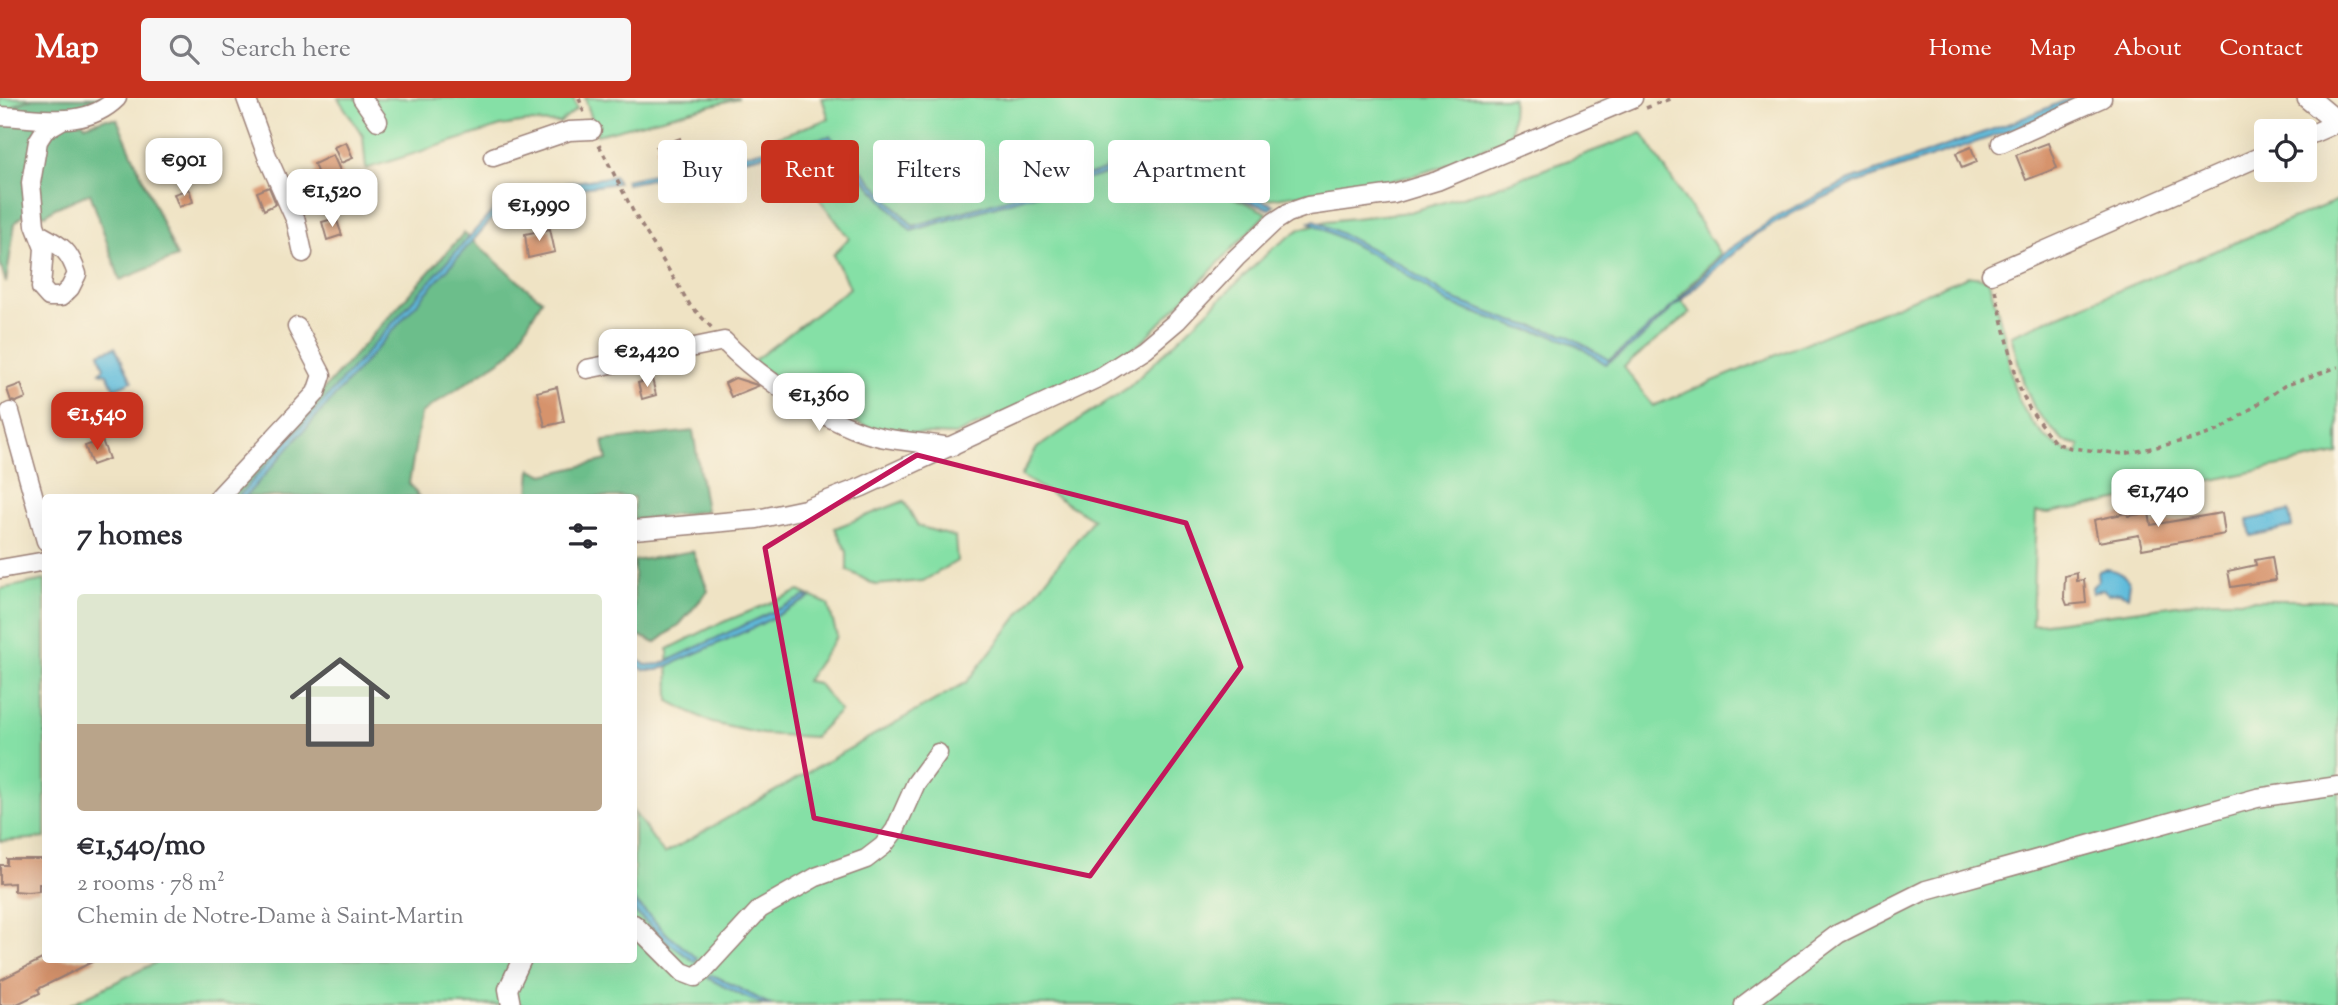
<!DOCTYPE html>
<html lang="en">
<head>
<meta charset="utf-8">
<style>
	body { margin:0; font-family:"Sorts Mill Goudy",serif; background:#f7f7f7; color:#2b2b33; height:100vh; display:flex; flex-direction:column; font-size:26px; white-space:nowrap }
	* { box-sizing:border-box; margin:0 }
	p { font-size:23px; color:#7c7c81 }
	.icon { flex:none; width:38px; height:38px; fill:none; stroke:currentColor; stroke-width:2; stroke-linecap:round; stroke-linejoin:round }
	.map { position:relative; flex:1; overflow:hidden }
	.details { position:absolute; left:42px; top:396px; width:595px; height:469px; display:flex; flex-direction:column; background:#fff; border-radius:7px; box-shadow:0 7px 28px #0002 }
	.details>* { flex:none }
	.banner { position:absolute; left:658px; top:42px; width:665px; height:63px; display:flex; gap:14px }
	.controls { position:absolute; left:2254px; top:21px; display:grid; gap:14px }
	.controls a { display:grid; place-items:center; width:63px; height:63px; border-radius:7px; background:#fff; box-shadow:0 7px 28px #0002; font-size:35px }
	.price { position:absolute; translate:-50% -60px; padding:0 16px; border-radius:14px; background:#fff; color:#222; font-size:23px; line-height:46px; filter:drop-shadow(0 2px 4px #0008) }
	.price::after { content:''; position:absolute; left:50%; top:42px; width:21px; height:16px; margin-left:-10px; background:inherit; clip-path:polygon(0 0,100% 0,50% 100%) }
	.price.current { background:#c8321e; color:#fff }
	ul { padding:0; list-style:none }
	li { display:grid; align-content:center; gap:14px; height:371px; padding:0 35px }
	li+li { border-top:2px solid #e1e1e2 }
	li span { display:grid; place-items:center; height:217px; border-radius:7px; color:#555 }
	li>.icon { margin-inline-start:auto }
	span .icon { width:126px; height:126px; fill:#fffc; stroke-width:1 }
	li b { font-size:30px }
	h2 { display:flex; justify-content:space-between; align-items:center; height:84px; padding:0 35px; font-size:30px }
	.pill { padding:0 24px; border-radius:7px; background:#fff; box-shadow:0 7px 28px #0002; font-size:24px; line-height:63px }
	.pill.current { background:#c8321e; color:#fff }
	header { display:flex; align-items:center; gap:42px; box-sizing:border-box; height:98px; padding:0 35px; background:#c8321e; color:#fff }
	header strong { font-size:33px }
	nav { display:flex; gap:38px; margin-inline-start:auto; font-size:24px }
	.search { width:490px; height:63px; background:#f7f7f7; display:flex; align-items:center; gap:18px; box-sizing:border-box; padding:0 24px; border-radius:7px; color:#7c7c81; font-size:26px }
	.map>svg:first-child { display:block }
	.green { fill:#85e0a6; stroke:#688068; stroke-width:2 }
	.forest { fill:#6cbe8b; stroke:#5b6e5b; stroke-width:2 }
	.water { fill:#5ebcdc; stroke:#546e84; stroke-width:2 }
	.building { fill:#d6936c }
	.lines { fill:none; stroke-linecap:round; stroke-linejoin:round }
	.minor-casing { stroke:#9c8178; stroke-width:21 }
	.major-casing { stroke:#9c8178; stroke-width:24 }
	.path { stroke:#9c8178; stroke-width:3.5; stroke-dasharray:5 5; stroke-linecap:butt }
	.minor { stroke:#fff; stroke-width:18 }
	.major { stroke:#fff; stroke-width:21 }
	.marked { fill:none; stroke:#c2185b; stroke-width:5; stroke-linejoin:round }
</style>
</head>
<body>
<header>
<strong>Map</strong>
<div class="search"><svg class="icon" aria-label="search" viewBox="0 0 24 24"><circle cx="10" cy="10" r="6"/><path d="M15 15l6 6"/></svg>Search here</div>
<nav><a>Home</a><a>Map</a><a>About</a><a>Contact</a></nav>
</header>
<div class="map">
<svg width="2338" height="907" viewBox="0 0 2338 907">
	<rect width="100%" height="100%" fill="#fcf5e5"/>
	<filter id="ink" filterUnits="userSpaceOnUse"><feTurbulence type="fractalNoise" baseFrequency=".0143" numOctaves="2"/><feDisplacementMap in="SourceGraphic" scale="14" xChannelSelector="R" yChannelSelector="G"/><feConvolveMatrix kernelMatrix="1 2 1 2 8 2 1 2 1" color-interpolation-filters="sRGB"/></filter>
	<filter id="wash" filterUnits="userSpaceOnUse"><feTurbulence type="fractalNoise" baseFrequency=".00686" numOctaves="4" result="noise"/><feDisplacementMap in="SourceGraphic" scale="28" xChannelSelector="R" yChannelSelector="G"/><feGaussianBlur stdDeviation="1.57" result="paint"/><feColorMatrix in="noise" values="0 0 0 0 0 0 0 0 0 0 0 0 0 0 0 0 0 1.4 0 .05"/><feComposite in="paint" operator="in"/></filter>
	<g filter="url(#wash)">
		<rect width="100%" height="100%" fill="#efe3c4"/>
		<g class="green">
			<path d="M0 0H33L15 7 24 16 0 13Z"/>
			<path d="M338 0H573L577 11 560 25 527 24 501 28 366 71 363 38Z"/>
			<path d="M585 0H739L597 37Z"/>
			<path d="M822 0H1513L1511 38 1442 69 1411 78 1375 86 1268 101 1161 65 1127 63 1106 70C1122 77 1142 72 1159 76 1192 82 1237 100 1267 115L1142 244 1104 271 955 337 882 334 836 317 752 264 850 190 833 157 849 140 773 40 829 21Z"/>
			<path d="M1642 35 1720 156 1679 199 1690 215 1624 269 1653 308 1968 178 1988 181C1993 198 1999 216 2003 233 2008 252 2009 273 2015 292 2025 320 2047 349 2077 356L2080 347 2063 343 2035 312 2024 286 2011 237 2338 102V356L2088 408 2049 415 2036 414 2032 527 2213 502H2338V907H69L163 861H634V714L664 756 967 584 1093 421 1021 378 1037 350 1129 289 1272 151 1300 131 1327 123 1409 114 1493 90Z"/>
			<path d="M904 403 918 428 955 439 957 463 923 483 875 487 847 472V454L835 430Z"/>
			<path d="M45 482V740L0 743V491Z"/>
			<path d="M799 493 828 506 837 538 806 583 818 585 840 613 814 639 762 636 712 625 669 603 668 551 714 528Z"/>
		</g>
		<g class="forest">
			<path d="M33 0H105L80 20 85 27 104 21H117L177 159 120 182 90 95 55 110 45 117 25 115 15 125 6 185 0 165V25L25 18 15 7Z"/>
			<path d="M464 135 524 188 542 202 511 255 421 315 409 385 419 399H227Z"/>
			<path d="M693 333 706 413 634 422V399H529L531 371 544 377 607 362 603 343Z"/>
			<path d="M693 453 708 493 680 526 655 545 634 535V463Z"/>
		</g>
		<g class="water">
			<path d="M2071 0H2084L2037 22 1994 38 1853 86 1800 111 1756 136 1706 179 1636 245 1606 266 1578 248 1553 237 1522 231 1450 206 1394 168 1310 124 1315 122 1395 163 1452 201 1512 223 1567 237 1609 262 1636 241 1675 206 1725 154 1781 116 1848 83 2016 23Z"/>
			<path d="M830 38 913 128 1133 64 1175 72 1274 107 1270 111 1155 71 1126 70 911 133 829 43 627 86 625 82Z"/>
			<path d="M614 78 618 85 517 99 508 103 245 399H238L503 101 515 93Z"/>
			<path d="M115 249 132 283 114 291 107 276 100 274 104 270 99 255Z"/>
			<path d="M2289 413 2292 429 2251 438 2248 422Z"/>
			<path d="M2104 471C2116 471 2124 476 2130 485L2128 498 2119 495 2108 496 2103 491 2092 495V489L2098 483 2097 474Z"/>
			<path d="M806 498 810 500 755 529 658 572H644L634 566V559L646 567 661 566Z"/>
			<path d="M634 802 668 837 697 860 695 864 670 846 635 814Z"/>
			<path d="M710 877 717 879 771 907C756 907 724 888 708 880Z"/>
		</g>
		<g id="blocks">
			<g class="building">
				<path d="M680 40 685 64 664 71 656 49Z"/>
				<path d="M346 44 353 60 341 65 334 49Z"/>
				<path d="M2048 45 2057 70 2026 82 2016 57Z"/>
				<path d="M1971 49 1977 64 1962 70 1956 55Z"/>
				<path d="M333 57 344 81 320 91 314 75 317 74 314 66Z"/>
				<path d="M269 89 276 106 264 112 257 94Z"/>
				<path d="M189 91 193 104 179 109 174 96Z"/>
				<path d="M336 120 342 137 327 142 322 124Z"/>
				<path d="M550 131 555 154 528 160 525 136Z"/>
				<path d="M735 280 757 287 758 288 731 299 725 285Z"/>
				<path d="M652 281 656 297 642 301 638 285Z"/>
				<path d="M21 286 26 300 16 304 11 303 7 291Z"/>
				<path d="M557 289 564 324 545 328 537 294Z"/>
				<path d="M102 342 109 361 92 367 85 348Z"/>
				<path d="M2127 415 2128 418 2149 415 2151 427 2222 415 2225 436 2142 451 2139 437 2098 444 2094 422Z"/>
				<path d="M2272 459 2276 482 2231 489 2228 473 2256 467 2255 462Z"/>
				<path d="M2077 475V483L2084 482 2086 505 2067 507 2064 499 2065 478Z"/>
				<path d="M7 761H46V786H39V793L27 794 14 793V785L0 786V767H7Z"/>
				<path d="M42 861H98L38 891 40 895 15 907H0V882Z"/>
			</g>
		</g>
	</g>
	<g filter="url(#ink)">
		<use href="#blocks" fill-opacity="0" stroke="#9c8178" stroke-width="2"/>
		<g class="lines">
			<g class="minor-casing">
				<g id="minor">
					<path d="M246 0 267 58 296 123 303 155"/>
					<path d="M362 0 378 23"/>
					<path d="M0 18C40 19 85 32 117 0"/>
					<path d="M2305 39 2337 25"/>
					<path d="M2001 45 2102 0"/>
					<path d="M493 59 569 33 592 32"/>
					<path d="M39 136C61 148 69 151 77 176L70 190 61 199H49L41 190 44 150 35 127 31 85 38 43 45 32 62 22"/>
					<path d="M1991 176 2266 56"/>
					<path d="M587 271 724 243C758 279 832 329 880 339 903 344 927 345 951 349"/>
					<path d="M10 314 46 443"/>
					<path d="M219 399 316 295 322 277 297 229"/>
					<path d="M634 432 757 421 805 411 862 389 1102 278 1144 251 1177 223 1236 160 1274 124 1288 115 1308 108 1394 96 1437 83 1633 0"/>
					<path d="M0 471 46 463"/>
					<path d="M634 826 682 874 695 879 703 873 760 811 816 779 866 761 883 748 895 732 916 685 938 655"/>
					<path d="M511 907 508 891 522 861"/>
					<path d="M1744 907 1838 836 1926 792 2257 700 2338 688"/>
				</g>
			</g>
			<g class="major-casing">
				<path id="major" d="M2308 0 2338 25"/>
			</g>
			<g class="path">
				<path d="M579 0 585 18"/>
				<path d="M1646 10 1672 0"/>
				<path d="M599 47 634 115 690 207 712 230"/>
				<path d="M1995 192 2019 289 2030 312 2055 345 2071 350 2124 356 2197 340 2220 332 2284 288 2338 269"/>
			</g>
			<use href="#minor" class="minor"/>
			<use href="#major" class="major"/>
		</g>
	</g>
	<path class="marked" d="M917 357 1186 425 1241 569 1090 778 814 720 765 450Z"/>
</svg>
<div class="controls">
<a><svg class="icon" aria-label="locate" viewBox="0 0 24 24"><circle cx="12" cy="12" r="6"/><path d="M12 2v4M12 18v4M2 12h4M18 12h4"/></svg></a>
</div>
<b class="price" style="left:184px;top:100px">€901</b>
<b class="price" style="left:332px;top:131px">€1,520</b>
<b class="price" style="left:539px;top:145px">€1,990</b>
<b class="price" style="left:647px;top:291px">€2,420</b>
<b class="price" style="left:819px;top:335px">€1,360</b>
<b class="price current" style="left:97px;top:354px">€1,540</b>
<b class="price" style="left:2158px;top:431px">€1,740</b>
<div class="banner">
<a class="pill">Buy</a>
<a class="pill current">Rent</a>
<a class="pill">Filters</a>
<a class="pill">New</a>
<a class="pill">Apartment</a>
</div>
<section class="details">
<h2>7 homes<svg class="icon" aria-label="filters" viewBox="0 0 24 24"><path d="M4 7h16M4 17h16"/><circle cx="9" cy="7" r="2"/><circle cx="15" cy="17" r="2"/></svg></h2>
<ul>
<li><span style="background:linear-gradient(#dfe7d0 60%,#b9a48a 0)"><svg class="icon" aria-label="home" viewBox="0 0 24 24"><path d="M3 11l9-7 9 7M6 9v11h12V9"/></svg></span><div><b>€1,540/mo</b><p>2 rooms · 78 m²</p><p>Chemin de Notre-Dame à Saint-Martin</p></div></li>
</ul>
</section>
</div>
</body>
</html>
